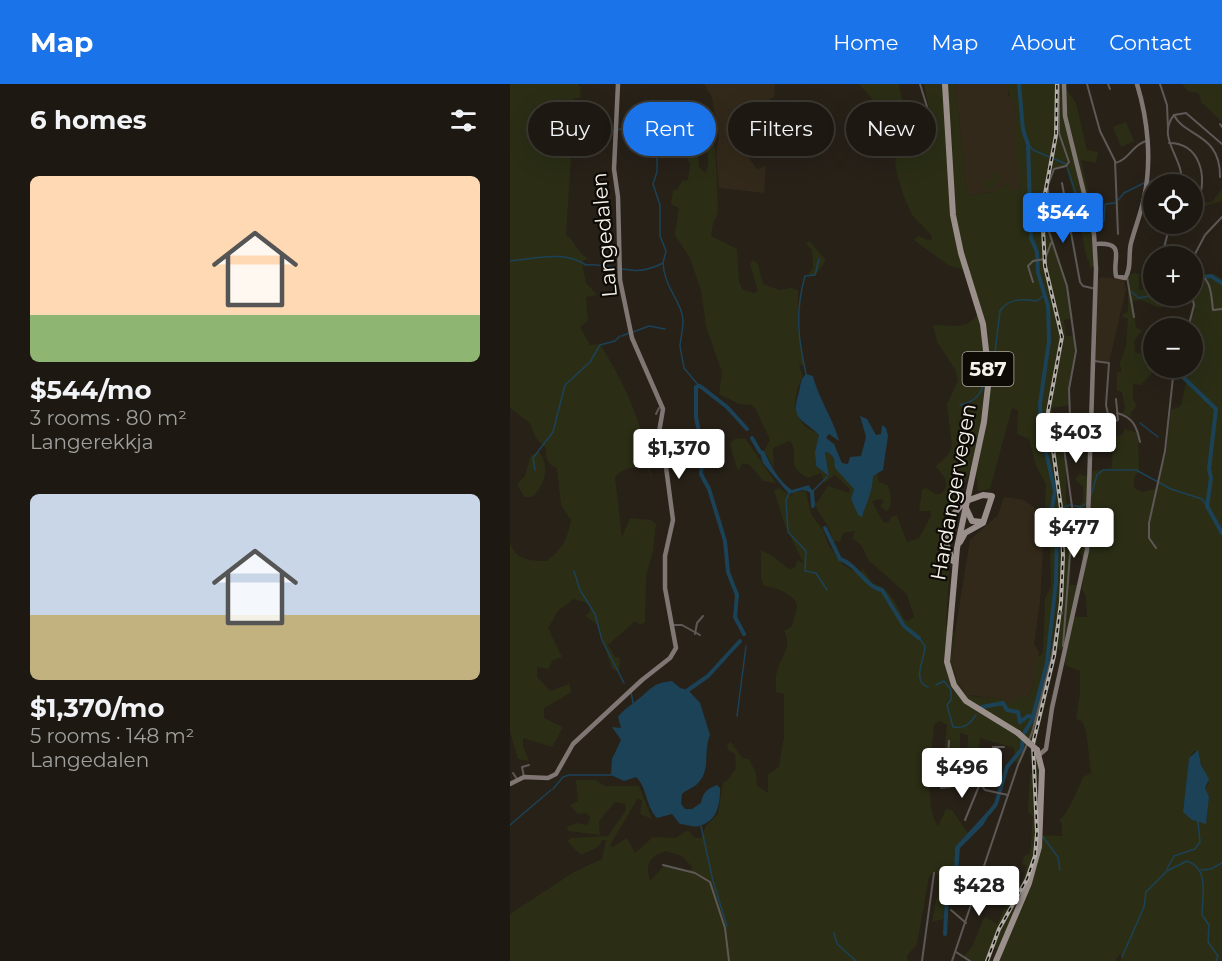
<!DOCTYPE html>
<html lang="en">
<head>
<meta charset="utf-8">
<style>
	body { margin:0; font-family:Montserrat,sans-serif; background:#2a2620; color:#f1f3f6; height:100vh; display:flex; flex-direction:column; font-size:22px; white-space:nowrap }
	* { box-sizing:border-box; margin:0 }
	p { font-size:20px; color:#a0a09f }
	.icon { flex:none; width:33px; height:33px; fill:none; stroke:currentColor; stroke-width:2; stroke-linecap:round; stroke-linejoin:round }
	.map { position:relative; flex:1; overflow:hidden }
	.drawer { display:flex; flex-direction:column; background:#1d1912; width:510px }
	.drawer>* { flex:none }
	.top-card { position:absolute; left:18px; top:18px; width:570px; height:54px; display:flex; gap:12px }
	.tools { position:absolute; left:633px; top:90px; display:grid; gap:12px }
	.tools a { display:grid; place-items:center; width:60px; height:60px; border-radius:50%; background:#1d1912; box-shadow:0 6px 24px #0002,0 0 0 2px #3b3832; font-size:30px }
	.price { position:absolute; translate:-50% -51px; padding:0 14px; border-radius:6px; background:#fff; color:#222; font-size:20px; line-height:39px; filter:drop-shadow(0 2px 3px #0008) }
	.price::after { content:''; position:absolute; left:50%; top:36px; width:18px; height:14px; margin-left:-9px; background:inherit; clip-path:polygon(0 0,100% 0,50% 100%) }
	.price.active { background:#1a73e8; color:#fff }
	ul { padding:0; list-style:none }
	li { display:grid; align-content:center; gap:12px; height:318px; padding:0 30px }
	li span { display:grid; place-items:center; height:186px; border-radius:9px; color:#555 }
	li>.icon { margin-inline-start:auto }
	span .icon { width:108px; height:108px; fill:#fffc; stroke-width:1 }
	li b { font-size:26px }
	h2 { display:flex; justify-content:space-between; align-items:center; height:72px; padding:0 30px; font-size:26px }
	.chip { padding:0 21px; border-radius:27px; background:#1d1912; box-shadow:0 6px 24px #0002,0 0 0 2px #3b3832; font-size:21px; line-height:54px }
	.chip.active { background:#1a73e8; color:#fff }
	header { display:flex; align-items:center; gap:36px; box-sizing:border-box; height:84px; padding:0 30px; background:#1a73e8; color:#fff }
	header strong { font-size:28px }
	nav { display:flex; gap:33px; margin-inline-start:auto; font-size:21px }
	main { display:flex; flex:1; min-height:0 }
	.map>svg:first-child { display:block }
	.built { fill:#32291a }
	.green { fill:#2b2e15; fill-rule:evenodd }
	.water { fill:#1c4257 }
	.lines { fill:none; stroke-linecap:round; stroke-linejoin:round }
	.stream { stroke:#1c4257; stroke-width:1.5 }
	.river { stroke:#1c4257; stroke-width:4 }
	.street { stroke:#5e5857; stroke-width:2 }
	.secondary { stroke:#807774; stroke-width:4.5 }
	.primary { stroke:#9b8f8b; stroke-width:6 }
	.rail-casing { stroke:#b2ada6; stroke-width:4 }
	.rail { stroke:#0e0b07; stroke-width:1.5; stroke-dasharray:4.5; stroke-linecap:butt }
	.street-bridge { stroke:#5e5857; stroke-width:2 }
	.primary-bridge { stroke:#9b8f8b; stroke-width:6 }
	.labels { text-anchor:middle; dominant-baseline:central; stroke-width:4.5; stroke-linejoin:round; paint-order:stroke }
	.shield { fill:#0e0b07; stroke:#b0aca7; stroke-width:1.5 }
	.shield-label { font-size:20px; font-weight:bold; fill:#f6f1eb }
	.street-label { font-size:21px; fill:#f6f1eb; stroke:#0e0b07 }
</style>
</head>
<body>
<header>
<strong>Map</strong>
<nav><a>Home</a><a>Map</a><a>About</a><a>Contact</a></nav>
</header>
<main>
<section class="drawer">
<h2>6 homes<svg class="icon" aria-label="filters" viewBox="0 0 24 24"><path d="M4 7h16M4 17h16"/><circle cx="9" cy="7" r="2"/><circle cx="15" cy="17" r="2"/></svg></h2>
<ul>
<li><span style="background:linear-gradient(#ffd9b3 75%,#8fb573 0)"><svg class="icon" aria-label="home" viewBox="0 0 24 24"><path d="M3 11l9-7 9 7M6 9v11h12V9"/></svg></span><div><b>$544/mo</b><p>3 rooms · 80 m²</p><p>Langerekkja</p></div></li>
<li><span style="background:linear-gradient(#c9d6e8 65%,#c2b280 0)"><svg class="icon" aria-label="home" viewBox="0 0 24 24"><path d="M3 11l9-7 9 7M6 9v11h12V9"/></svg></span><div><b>$1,370/mo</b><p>5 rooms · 148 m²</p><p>Langedalen</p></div></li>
</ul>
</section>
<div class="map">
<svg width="712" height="877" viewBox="0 0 712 877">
	<rect width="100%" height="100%" fill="#272118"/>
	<g class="built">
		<path d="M194 0H265L264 13 252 19 239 37 236 70 247 85 256 82 254 109 209 104 206 70 209 52 202 14Z"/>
		<path d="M445 0H495L498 2V11L503 14 505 22 510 106H500L499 99 482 108 460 111 457 108Z"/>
		<path d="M591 193 614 195 616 206 599 279 584 277 587 197Z"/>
		<path d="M494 413 514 416 524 423 533 465 530 518 524 560 529 568 523 603 518 612 506 614 502 621 492 615 457 611 447 598 441 573 460 456 488 431Z"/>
	</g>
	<g class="green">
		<path d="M0 0H68L71 4 70 14H65L57 22 61 30 71 32 62 59 56 151C66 158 67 169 78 174L72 178 76 199 87 211 76 213 78 236 70 243 80 261 90 260C118 305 135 345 142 398L138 385C127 382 111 383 105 394L112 453 120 434 141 436 146 440 143 467 136 492 135 538 130 541 125 537 98 561 105 573 110 574 109 588 102 585 88 541 75 532 80 528V520L63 515 48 527 38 544 52 573 43 576 38 585 27 583V593L40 607 59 600 62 608 34 624V634L53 643 42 663 13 654V662L19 677 8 675 0 648V457C4 476 20 477 37 477 51 466 58 455 61 436L51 421 47 384C36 379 36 375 36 364L26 354 20 339 0 324Z"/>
		<path d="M349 0H389L396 36 417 34 420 31 414 0H445L457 108 460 111 482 108 499 99 500 106 510 105 506 71 505 22 495 0H553L566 19 577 66 588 68 586 79 571 76 578 107 584 182 580 184 579 176H577L568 128 556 82 543 86C524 117 549 170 557 201 560 212 561 223 563 234L554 236 556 252H565C566 275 558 297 560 321L542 324 543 350 551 352 556 383V417L560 426H565L573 417V403L565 395 570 390 580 394 583 387 602 384 603 353 613 350 614 345 626 348 628 351 629 387 624 394V404L632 408 645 405 656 370 661 326 671 322 676 298 671 289 662 292 664 284H682V244H678L684 221 683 190H704L712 195V877H611V869L605 877H487L490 866 483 863 477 877H456L453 873 462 863 473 836 476 833 487 840 500 813 511 802 517 782 512 780 514 772 520 770 523 732 518 728 520 691 525 688V674L528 675 529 751 552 752V740L549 736C558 730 569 703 573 693L581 689 576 646 572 637 566 635 570 609V587L555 581 552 559V566L544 565 532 611 536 617 535 622 525 654 519 659 511 679 505 678 504 664 470 654C468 668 467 675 476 686L473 690 456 681 458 654 457 651 450 649V692L442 697C432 684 435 658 437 641L430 637 424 641C422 666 413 722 428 742L436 725 442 726 458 749 445 763 444 788 434 835 422 838 428 806 427 790 422 789 419 793 407 860 397 872V877H0V830L64 788 92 775 96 756H92L88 763 71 771 57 757 61 754 98 752 116 726 115 720 105 718 89 737 90 751 58 747 57 743 68 739 78 741 80 733 76 729 68 730 60 721 68 717 66 696H85L95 702H129L142 735 130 730 132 717 128 714 100 761 103 763 117 754 125 769 143 753 166 754 178 746 185 754H191L196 742 208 730 213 698 217 697 226 684 225 670 218 666 217 661 221 658 232 674 239 675 246 689 247 702 258 709V691L269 683 274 652V610L266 608C266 602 265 594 267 588 271 572 283 563 274 547L282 542C283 536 287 528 287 522 286 510 264 503 254 502L251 494V466L264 473 279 485 284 484 288 476 294 480 274 439 264 406 269 404 281 412 283 408 296 407 301 430 313 446 318 460 332 480 351 491 352 484 363 500C379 502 387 522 394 535L398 537 404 533 397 510 358 476 352 462 342 454 345 447 333 449 330 458 323 457C320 437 301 427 303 406L304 417 307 419 318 402 339 409 340 405 325 391 314 399 311 389 298 394C273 381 291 370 280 357L263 364 264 383 272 397 254 367 260 356 245 324 242 321 229 320 209 310 212 288 196 243 191 206 180 174 165 151 169 124 161 120 163 107 168 105 172 97 178 96 180 81 177 74 168 72 156 54 162 29 167 24 175 28 173 44 175 67 178 68 181 64 188 67 189 84 196 89C204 66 186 43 188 20L191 18 205 66 207 96 208 129 203 139 201 152 227 165 229 198 233 206 244 209 248 207 240 180 243 176 248 180 253 200 269 206 281 204 288 206V243L295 281H289L293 292C284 309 281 329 296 343 300 346 305 347 309 351L305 368 306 382 319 392 315 368 319 369 324 374 326 384 344 405 341 415 348 431H353C355 417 363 407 363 392L367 389 369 398 378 401 381 414 380 424 376 427 370 422 374 418 371 415 362 417 373 438 378 439 381 433 387 432 397 458 409 454 421 432 420 427H409L412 406 416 404 426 410H431C443 398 432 392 426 382L438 371 442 363 437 320 448 297 445 285 427 258 423 241C440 240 455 248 468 230L457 187 438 181 404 156 408 152 421 157 422 152 402 131 393 110 386 86 381 21 376 16 370 19 363 16ZM502 324 508 326 507 350 519 355 526 382 536 400 534 438 540 465 541 502 535 515 533 565 532 570 527 574 523 603 518 612 504 614 502 621 492 615 459 612C439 597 441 571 444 549L436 541 440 475 429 459 436 423 447 417 459 389 466 390 468 407 480 405ZM569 468 576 477 572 505 576 512 577 533H564L567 501H560L561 473ZM685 666 699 700 695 704 699 713 696 739 682 736 673 728 679 674ZM156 767 172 772 183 784 178 787 155 781 140 797C135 781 139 772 156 767Z"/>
		<path d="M672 0H712V38L691 18 689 9 678 7Z"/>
		<path d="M616 38 624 57 611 63 603 43Z"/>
		<path d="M483 89H490L489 97 482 106H475L473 97 484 95Z"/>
		<path d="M712 105V117L694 122 683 129V119L702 118Z"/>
		<path d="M299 157 316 176 305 192 298 190 303 184 302 166 296 159Z"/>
		<path d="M623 189 629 190V206L643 205 644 212H655L652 213 655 223 649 224 631 216 623 217 626 244 632 246 624 257 625 269 637 270 644 287 631 301 623 300V315L627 322 621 328V333L613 329 615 323 612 308 607 307V288H611L610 279 616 261 618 235 613 233V230L618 228V193Z"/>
		<path d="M235 354 266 399 253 397 240 381 233 379 228 387 220 360 225 355Z"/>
		<path d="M29 368C41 381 34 404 22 413H14L7 400 15 392 21 371Z"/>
	</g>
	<g class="water">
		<path d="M296 290 303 292C308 313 325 339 329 357L319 350 316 354 324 360 332 379 338 380 340 373 351 372 356 353 350 332 357 335 366 351 371 350 372 341 376 344 378 352 373 386 363 392C363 407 356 420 352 433L348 431 341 415 344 405 325 384 324 374 319 369 315 368 319 392 306 382 305 368 309 351C292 334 280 337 289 308 291 300 290 296 296 290Z"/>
		<path d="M249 366 254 367C260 380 269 398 282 406L299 401 302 408 292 406 279 410 253 379Z"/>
		<path d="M162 597 170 604 178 606 190 619 200 651C193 667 201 686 188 699 184 704 177 705 172 710L171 720 175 725H182L191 719C193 708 197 705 207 701L210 704C210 720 208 737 189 742 184 744 176 740 170 740L162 730 147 734C136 723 137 703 126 693L114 697 101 691 102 675 111 656 102 643 111 644 108 633C114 625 119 623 126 617 141 606 141 599 162 597Z"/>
		<path d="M688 666 691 681 699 695 695 704 699 713 696 740 682 736 673 728 679 674Z"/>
		<path d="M482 726 473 741 450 764 448 789 436 816 444 788 445 763 478 727Z"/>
	</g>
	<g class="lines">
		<g class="stream">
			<path d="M74 45 103 47"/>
			<path d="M108 46 122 40 131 46 141 47 147 53V88L143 100 150 121V152L156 167 153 179"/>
			<path d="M518 60 523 66 556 80 576 140 580 139"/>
			<path d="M638 98 661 90"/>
			<path d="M608 116 614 109 634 99"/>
			<path d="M584 139 594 137 595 120 605 119"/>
			<path d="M0 177C27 175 53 166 76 181 104 178 121 196 153 179 154 204 173 219 173 237 173 245 171 253 170 261"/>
			<path d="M622 208 629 214 644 211"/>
			<path d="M123 248 139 242 155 245"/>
			<path d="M112 252 119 249"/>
			<path d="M170 262 174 284 189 302"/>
			<path d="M296 290C288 255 285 227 295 192L305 191 309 175"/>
			<path d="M482 293 490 227C498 214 513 215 527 217L535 210"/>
			<path d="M450 321C465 318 471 311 475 296"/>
			<path d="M630 339 648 353"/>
			<path d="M25 386 23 374 43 348 55 301 80 278 90 261 105 257 110 252"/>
			<path d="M302 408 317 393"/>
			<path d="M279 410 276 416 278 448 296 467 295 487 306 489 317 506"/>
			<path d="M581 411 587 391 593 386H626L661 405 692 415 697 422"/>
			<path d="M543 427 560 421 571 423 578 418"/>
			<path d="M64 487 70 506 85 530 92 556 114 599"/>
			<path d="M409 554 415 562C415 575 401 597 418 603"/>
			<path d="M426 601 434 597 441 606V616L437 621 443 643C454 645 460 640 466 631"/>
			<path d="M121 608 123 619"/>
			<path d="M227 632 236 562"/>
			<path d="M43 705 53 693 59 691H101"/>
			<path d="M0 741 41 706"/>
			<path d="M191 742 203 797 217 842"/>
			<path d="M533 753 548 773 550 786"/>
			<path d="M657 785 664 772 685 765 690 758 688 738"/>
			<path d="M691 786 701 785 712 779"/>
			<path d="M324 849 327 860 346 877"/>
			<path d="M612 873 634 823 636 808 657 787 677 777C700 784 692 814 692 831L699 841 698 858 708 872 706 877"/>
		</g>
		<g class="river">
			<path d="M682 195 701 192 712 199"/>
			<path d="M674 294 706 325 699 385 701 394 697 422 712 449"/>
			<path d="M242 354 250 368"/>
			<path d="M298 405 302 408 303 422"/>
			<path d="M315 444 330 475C348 481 355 503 372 506L394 542 409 554"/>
			<path d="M234 550 225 533 227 511 218 488 215 457 199 405 191 390 193 367 186 333V303L190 302 217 323 237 345"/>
			<path d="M178 606 198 592 230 557"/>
			<path d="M472 623 493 619 497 626 508 628 510 638 518 632 522 633"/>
			<path d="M479 729 486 720 497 683 512 665 513 651 522 636 537 579 546 497 547 442 542 424 545 407 531 347 530 320 539 257 538 222 528 189 527 168 521 154 518 60 513 46 509 0"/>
			<path d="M435 850 437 813"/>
		</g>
		<g class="street">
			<path d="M410 0 418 26 417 34"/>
			<path d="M549 0V49L559 78 556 82 544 85 538 101 539 148 557 202 566 267 559 305 560 333 554 364 563 430 553 562"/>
			<path d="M577 0 590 47 605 77 608 150"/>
			<path d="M598 0 600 5"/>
			<path d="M650 0 657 21 658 44"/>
			<path d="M664 31C674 53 711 49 710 93"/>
			<path d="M710 40 712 43"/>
			<path d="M659 59C690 59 698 93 688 117"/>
			<path d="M605 79C619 76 622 61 636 57"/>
			<path d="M552 99 570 198 573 202 586 205"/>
			<path d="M671 100C676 76 645 54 664 31L676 29 712 60"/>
			<path d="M630 127 644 128"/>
			<path d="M685 170 695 151 712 133"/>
			<path d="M652 172 660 140"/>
			<path d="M682 188C702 191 701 210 703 226L712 225"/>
			<path d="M617 193 624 233"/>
			<path d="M523 198 518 182 523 177 535 175 541 159"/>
			<path d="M678 244 684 221 682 212"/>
			<path d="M584 277 599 279 596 321 603 353"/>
			<path d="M607 329C623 333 627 343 630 358"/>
			<path d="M146 330 149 324"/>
			<path d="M599 340 608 336 606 315"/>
			<path d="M646 464 639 454V439L655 367 664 284"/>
			<path d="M162 541H172L190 551"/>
			<path d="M185 550 187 539 193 532"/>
			<path d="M439 657 437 688 465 693 475 706 498 711"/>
			<path d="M3 689 7 695"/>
			<path d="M14 693 12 683 19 681"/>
			<path d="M468 694 480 680 483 663H494"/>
			<path d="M431 704 440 703 447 692"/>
			<path d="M455 736 469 702"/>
			<path d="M153 781 185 789 200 798 215 844 219 877"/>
			<path d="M441 826 456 839"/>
			<path d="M446 868 460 877"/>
			<path d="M412 877 424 789"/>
			<path d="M442 877 508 681 522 649 541 576 549 530"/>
		</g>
		<g class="secondary">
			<path d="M586 160C617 158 602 174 606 192L615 194C622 185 618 170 621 159 625 144 631 129 634 114 642 77 638 36 627 0"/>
			<path d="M529 671 536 665 542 624 577 466 586 185 584 150 555 32 554 0"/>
			<path d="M0 700 14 693 38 694 46 690 63 660 132 596 160 574 166 564 155 504V472L163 436 156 383 148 354 153 325 122 254 110 196 108 113 104 85 108 0"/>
		</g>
		<g class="primary">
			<path d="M435 0 443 131 451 169 473 240 479 293 474 338 447 464 437 578 444 601 456 617 508 649"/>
			<path d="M456 424 462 437 472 438"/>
			<path d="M450 458 455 449 473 439 482 412 473 411 459 416"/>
			<path d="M443 477 435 457 442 432 452 420"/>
			<path d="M486 877 519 799 529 763 532 686 527 666"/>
		</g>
		<g class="rail-casing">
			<path id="rail" d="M477 877 489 845 517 795 525 772 527 749 523 660 544 572 551 518 553 472 551 424 538 328 552 253 535 182 532 126 546 51 547 0"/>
		</g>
		<use href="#rail" class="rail"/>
		<path class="street-bridge" d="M549 530 552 529"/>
		<path class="primary-bridge" d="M508 649 527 666"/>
	</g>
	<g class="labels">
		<rect class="shield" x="452.5" y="268" width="51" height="34" rx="4.5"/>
		<g class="shield-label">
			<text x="478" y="285">587</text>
		</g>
		<g class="street-label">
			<text transform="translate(94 151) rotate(-95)">Langedalen</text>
			<text transform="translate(443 408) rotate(-80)">Hardangervegen</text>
		</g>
	</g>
</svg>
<div class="tools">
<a><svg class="icon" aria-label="locate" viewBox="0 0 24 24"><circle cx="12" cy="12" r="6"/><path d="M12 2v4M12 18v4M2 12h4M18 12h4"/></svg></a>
<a>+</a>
<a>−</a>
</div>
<b class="price active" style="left:553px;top:160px">$544</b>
<b class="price" style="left:566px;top:380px">$403</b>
<b class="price" style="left:169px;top:396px">$1,370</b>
<b class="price" style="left:564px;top:475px">$477</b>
<b class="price" style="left:452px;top:715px">$496</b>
<b class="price" style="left:469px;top:833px">$428</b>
<div class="top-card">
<a class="chip">Buy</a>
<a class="chip active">Rent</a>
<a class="chip">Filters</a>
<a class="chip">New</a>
</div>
</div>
</main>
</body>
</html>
